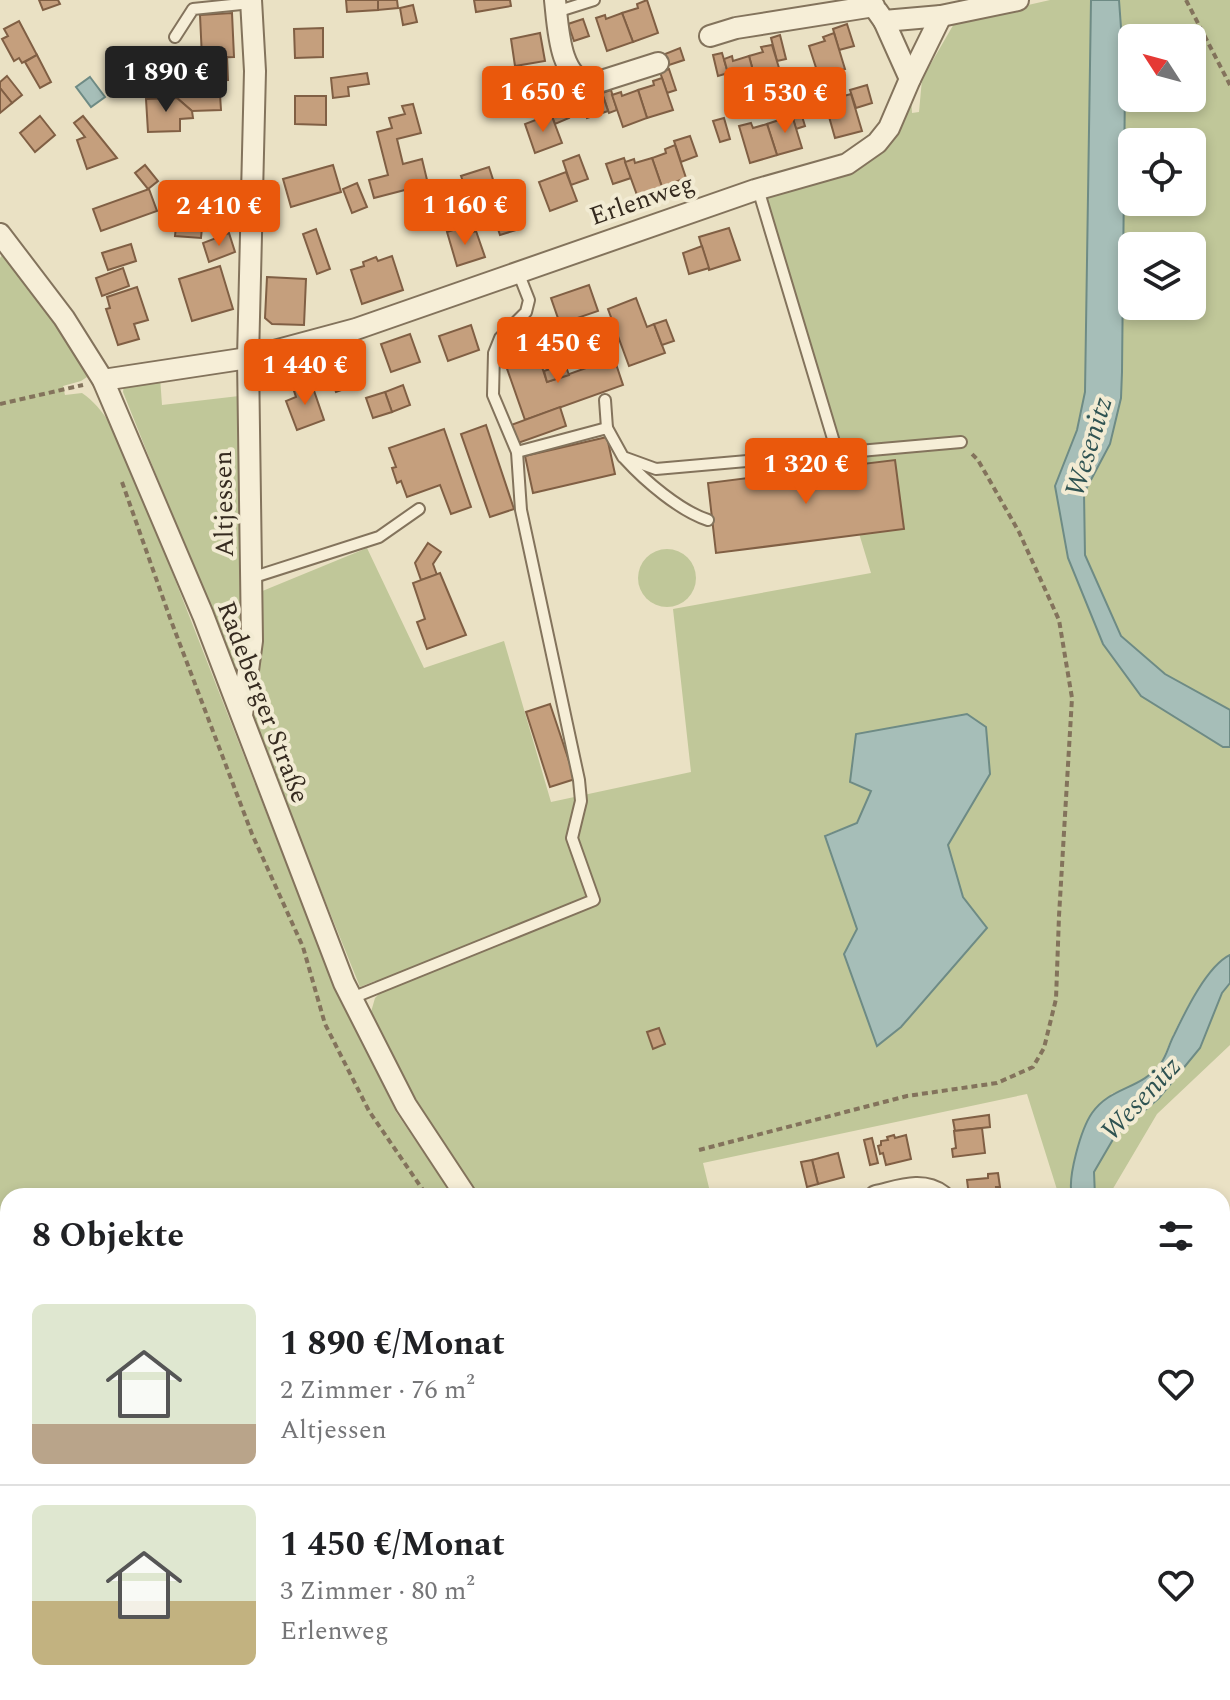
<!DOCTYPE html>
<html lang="de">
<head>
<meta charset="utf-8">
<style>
	body { margin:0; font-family:Spectral,serif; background:#f6f6f6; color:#202124; height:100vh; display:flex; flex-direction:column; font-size:30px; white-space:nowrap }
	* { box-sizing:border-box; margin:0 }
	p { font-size:26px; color:#757577 }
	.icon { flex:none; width:44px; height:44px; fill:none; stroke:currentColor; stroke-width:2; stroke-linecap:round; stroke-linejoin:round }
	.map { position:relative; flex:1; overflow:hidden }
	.details { position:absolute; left:0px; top:1188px; width:1230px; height:512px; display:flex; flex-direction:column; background:#fff; border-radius:24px 24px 0 0; box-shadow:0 4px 12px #0003 }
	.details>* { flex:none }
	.needle { width:52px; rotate:306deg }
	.tools { position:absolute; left:1118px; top:24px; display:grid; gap:16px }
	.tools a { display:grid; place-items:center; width:88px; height:88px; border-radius:12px; background:#fff; box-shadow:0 4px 12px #0003; font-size:40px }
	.price { position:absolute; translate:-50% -68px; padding:0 18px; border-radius:8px; background:#ea580c; color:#fff; font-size:26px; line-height:52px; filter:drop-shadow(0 2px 4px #0008) }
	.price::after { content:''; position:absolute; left:50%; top:48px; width:24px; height:18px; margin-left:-12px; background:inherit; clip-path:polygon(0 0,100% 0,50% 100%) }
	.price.current { background:#222; color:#fff }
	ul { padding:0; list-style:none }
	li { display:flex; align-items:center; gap:24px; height:200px; padding:0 32px }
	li+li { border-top:2px solid #e0e0e0 }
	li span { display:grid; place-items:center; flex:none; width:224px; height:160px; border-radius:12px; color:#555 }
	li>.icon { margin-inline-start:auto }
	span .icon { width:96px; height:96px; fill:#fffc; stroke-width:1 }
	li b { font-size:34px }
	h2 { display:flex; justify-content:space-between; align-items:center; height:96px; padding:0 32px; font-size:34px }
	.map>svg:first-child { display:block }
	.green { fill:#c0c799; fill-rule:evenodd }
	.water { fill:#a6beb8; stroke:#6e8b85; stroke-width:2 }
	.building { fill:#c59f7d; stroke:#805f44; stroke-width:2 }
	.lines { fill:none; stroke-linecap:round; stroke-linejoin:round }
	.service-casing { stroke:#83735c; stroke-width:14 }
	.minor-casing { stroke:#83735c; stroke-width:24 }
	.path { stroke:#83735c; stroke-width:4; stroke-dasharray:6 4; stroke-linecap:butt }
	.service { stroke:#f6eed7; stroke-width:10 }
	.minor { stroke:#f6eed7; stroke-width:20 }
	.labels { text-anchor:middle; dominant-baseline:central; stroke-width:8; stroke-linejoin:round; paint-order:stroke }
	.street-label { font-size:26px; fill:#352a1f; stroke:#f2ebd3 }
	.water-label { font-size:28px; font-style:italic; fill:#2f5352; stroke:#f2ebd3 }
</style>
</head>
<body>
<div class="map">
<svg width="1230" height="1700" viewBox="0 0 1230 1700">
	<rect width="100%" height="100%" fill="#eae1c4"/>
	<g class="green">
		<path d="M1050 0H1230V955C1207 966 1183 1014 1172 1037 1165 1053 1161 1069 1146 1080 1136 1087 1121 1090 1111 1094L1070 1189 1072 1196H1059L1027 1094 703 1163 711 1196H479L417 1104 371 1012 375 998 382 991 375 981 360 987 251 717 260 592 367 548 424 668 504 641 551 802 691 772 673 609 871 573 755 190 863 155 910 79 912 113 919 112 922 79 955 22ZM1132 38H1192V98H1132ZM1132 142H1192V202H1132ZM1132 246H1192V306H1132ZM990 774 948 845 963 897 857 929 825 835 857 823 872 790Z"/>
		<path d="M3 254 79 356 87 377 81 381 63 386 65 395 82 393C105 409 115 432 127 457L334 986 396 1112 453 1196H8V1692H591L577 1700H0V258Z"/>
		<path d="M160 377 162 405 239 396 244 599 241 666 235 672 123 392 124 384Z"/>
		<circle cx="667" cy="578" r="29"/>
		<path d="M1230 983V1045L1157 1114 1111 1192 1121 1196H1095L1094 1172 1115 1136 1159 1098 1213 1015 1222 993Z"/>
		<path d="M1125 1692H1222L1230 1696V1700H1127Z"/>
	</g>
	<g class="water">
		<path d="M1091 0H1119L1125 83 1122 372 1121 398 1110 444 1084 493 1085 555 1121 636 1165 674 1230 710V747H1223L1141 696 1103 644 1068 558 1055 486 1077 430 1085 392Z"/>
		<path d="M90 77 105 97 91 107 76 87Z"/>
		<path d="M967 714 986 727 990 774 948 845 963 897 987 928 901 1027 877 1046 844 954 857 929 825 836 857 823 871 791 850 782 856 734Z"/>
		<path d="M1230 955V983L1222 993 1200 1048 1159 1098 1115 1136 1094 1172 1095 1196H1072C1067 1178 1081 1129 1092 1113 1111 1086 1141 1090 1161 1063 1167 1055 1169 1044 1174 1035 1185 1012 1207 966 1230 955Z"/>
		<path d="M1222 1264 1230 1269V1313L1222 1322Z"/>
	</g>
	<g class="building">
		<path d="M39 0H58L60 4 43 10Z"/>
		<path d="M346 0H378V10L347 12Z"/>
		<path d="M378 0H397L398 8 378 10Z"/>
		<path d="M474 0H510L511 6 476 12Z"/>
		<path d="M647 0 658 33 633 42 622 13 638 8 637 4Z"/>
		<path d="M413 5 417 22 403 25 400 8Z"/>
		<path d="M232 13 234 57 202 58 200 15Z"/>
		<path d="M622 13 633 42 607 51 596 18 605 15 606 19Z"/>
		<path d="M583 19 589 36 574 41 568 24Z"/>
		<path d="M19 21 37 55 22 63 19 58 14 61 2 39 8 36 4 29Z"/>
		<path d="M847 24 854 46 839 50 833 29Z"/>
		<path d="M323 28V57L295 58 294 29Z"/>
		<path d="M540 33 545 61 515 66 511 39Z"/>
		<path d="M834 33 845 69 819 77 809 46 825 41 823 37Z"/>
		<path d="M780 35 786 59 777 61 771 38Z"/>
		<path d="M772 45 783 81 758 89 749 56 763 52 761 47Z"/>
		<path d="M680 48 684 60 669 65 665 54Z"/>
		<path d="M722 53 728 73 718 76 713 55Z"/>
		<path d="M37 55 51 82 40 88 25 62Z"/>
		<path d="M732 56 733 61 749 56 758 89 734 95 724 59Z"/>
		<path d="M227 57 228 80 205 81V75L197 69 205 62 204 58Z"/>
		<path d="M669 69 676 90 667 93 660 72Z"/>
		<path d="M367 73 369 84 348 87 349 96 333 98 331 78Z"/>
		<path d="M7 76 22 95 12 103 0 88V82Z"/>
		<path d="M662 78 673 110 647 118 638 90 654 85 653 81Z"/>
		<path d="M219 80 221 110 192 111 177 98 183 90H186V81Z"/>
		<path d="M867 85 872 103 856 108 850 90Z"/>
		<path d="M0 88 12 103 0 113Z"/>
		<path d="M611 90 617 110 609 113 602 93Z"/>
		<path d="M638 90 647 118 623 127 612 95 621 92 622 96Z"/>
		<path d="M602 93 608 111 587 118 581 100Z"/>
		<path d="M851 94 862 131 835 138 826 106 841 102 840 97Z"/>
		<path d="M295 96H326V125L295 124Z"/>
		<path d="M561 96 569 118 555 124 546 101Z"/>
		<path d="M177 98 192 111 193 118 180 119V131L148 132 146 99Z"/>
		<path d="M798 103 805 126 796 129 789 105Z"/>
		<path d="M413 104 421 133 397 139 403 164 422 159 428 184 374 198 369 180 388 175 377 132 392 128 389 118 405 114 402 106Z"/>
		<path d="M791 112 802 148 777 155 767 124 782 119 781 115Z"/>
		<path d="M551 114 562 143 535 153 525 124Z"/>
		<path d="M40 116 55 135 35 152 20 133Z"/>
		<path d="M83 116 117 158 87 169 77 140 85 137 74 123Z"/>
		<path d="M724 118 730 139 720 142 713 121Z"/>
		<path d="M751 123 753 128 767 124 777 155 750 163 739 126Z"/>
		<path d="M690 136 697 156 681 162 674 141Z"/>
		<path d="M675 145 686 178 662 187 652 158 666 153 665 149Z"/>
		<path d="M579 155 588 179 571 185 563 161Z"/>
		<path d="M624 158 631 178 613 184 606 164Z"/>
		<path d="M652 158 662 187 637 195 625 162 634 159 635 163Z"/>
		<path d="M145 165 158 181 148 189 135 173Z"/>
		<path d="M333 165 341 192 291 207 283 179Z"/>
		<path d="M489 167 497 192 470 202 461 176Z"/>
		<path d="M566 172 577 201 550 211 539 182Z"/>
		<path d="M357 183 367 207 352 213 343 189Z"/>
		<path d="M191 186 219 188 216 219 203 218 201 238 175 236 178 206 189 207Z"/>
		<path d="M149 189 157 211 101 231 93 209Z"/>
		<path d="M513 211 519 229 500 235 494 217Z"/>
		<path d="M459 228 462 236 476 231 485 257 457 266 447 232Z"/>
		<path d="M729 228 740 260 709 270 699 237Z"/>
		<path d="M316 229 330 269 317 274 303 234Z"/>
		<path d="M229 233 235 252 209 262 203 243Z"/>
		<path d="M131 244 136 261 108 270 102 253Z"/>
		<path d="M702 246 709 268 689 274 683 253Z"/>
		<path d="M392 256 403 290 362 304 351 270 364 266 363 262 376 257 378 261Z"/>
		<path d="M220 266 233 309 192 321 179 279Z"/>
		<path d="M123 268 129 286 102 296 96 278Z"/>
		<path d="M267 277 306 279 304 325 272 324 265 318Z"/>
		<path d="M589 285 598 311 560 324 551 298Z"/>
		<path d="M137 287 148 320 134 324 139 339 118 345 106 309 110 308 107 297Z"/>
		<path d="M636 298 647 327 654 324 665 353 629 366 608 309Z"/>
		<path d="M666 320 674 341 662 345 654 324Z"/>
		<path d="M471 325 479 350 448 361 439 336Z"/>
		<path d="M410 334 420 362 391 372 381 344Z"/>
		<path d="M532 339 537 352 505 363 501 350Z"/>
		<path d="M352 349 364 382 336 392 326 364 340 359 338 354Z"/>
		<path d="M537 352 547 382 614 358 623 385 525 420 505 363Z"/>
		<path d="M565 364 569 375 547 382 544 371Z"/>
		<path d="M311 382 324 420 297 430 286 401 296 397 293 388Z"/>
		<path d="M403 385 410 405 392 412 385 392Z"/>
		<path d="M385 392 392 412 373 418 366 398Z"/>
		<path d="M560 407 566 426 518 443 511 425Z"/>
		<path d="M486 425 514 509 490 517 461 434Z"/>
		<path d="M444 429 471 507 451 514 440 485 407 497 401 481 397 483 392 468 396 467 389 448Z"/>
		<path d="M607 437 615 474 533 493 525 456Z"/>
		<path d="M895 460 904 529 716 553 708 483Z"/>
		<path d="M428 543 441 552 433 564 437 575 421 580 415 563Z"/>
		<path d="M440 573 466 635 427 649 417 622 425 619 413 583Z"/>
		<path d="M550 704 575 779 550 787 526 712Z"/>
		<path d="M659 1028 665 1044 653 1049 647 1032Z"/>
		<path d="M989 1115 990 1127 955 1131 953 1120Z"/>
		<path d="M982 1128 985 1153 953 1157 952 1149 956 1148 954 1131Z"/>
		<path d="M894 1135 895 1138 906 1135 911 1159 886 1165 883 1153 880 1154 878 1146 881 1145V1141L888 1140 887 1137Z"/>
		<path d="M872 1138 878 1163 870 1165 864 1140Z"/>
		<path d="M838 1153 844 1177 818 1184 812 1160Z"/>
		<path d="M812 1160 818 1184 807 1187 801 1162Z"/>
		<path d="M998 1173 1000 1187H996L997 1196H969L967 1180 988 1178V1174Z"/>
		<path d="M843 1692H884L872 1700H853L851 1697 848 1699Z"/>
		<rect x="1069" y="1692" width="27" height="8"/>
	</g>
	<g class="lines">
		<g class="service-casing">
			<g id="service">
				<path d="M556 12 594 0"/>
				<path d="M175 37 193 9 251 3"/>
				<path d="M552 87 576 78"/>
				<path d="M758 189 837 452"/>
				<path d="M605 400 607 428"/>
				<path d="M517 452 607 428 623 457 656 469 961 442"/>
				<path d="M625 459C645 481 680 511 708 520"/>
				<path d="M251 578 379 537 419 509"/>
				<path d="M352 998 594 900 572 838 581 801 579 780 521 510 517 452 493 395 494 353 500 338 526 312 529 300 518 272"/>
				<path d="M1007 1692 1009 1700"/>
			</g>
		</g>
		<g class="minor-casing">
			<g id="minor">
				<path d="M555 0C558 26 559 81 592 84L658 63"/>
				<path d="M877 11 884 21 941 16 1018 0"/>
				<path d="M710 36 736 28 874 6"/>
				<path d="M910 79 941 16"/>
				<path d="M0 234 64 318 103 380 203 615 344 983 406 1105 466 1196"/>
				<path d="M103 380 248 358 356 329 755 190 847 164 877 143 889 128 910 79 884 21"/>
				<path d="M242 715 252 641 248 358 255 71 251 0"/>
				<path d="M876 1196C899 1191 922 1181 942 1196"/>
				<path d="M799 1692 804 1700"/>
			</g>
		</g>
		<g class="path">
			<path d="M1186 0 1230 85"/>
			<path d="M0 404 83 385"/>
			<path d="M122 482 170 618 252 834 303 947 325 1024 369 1111 427 1196"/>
			<path d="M699 1150 907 1096 997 1083 1033 1067 1044 1048 1056 999 1059 916 1072 698 1059 620 1019 532 978 460 971 453"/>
			<path d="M0 1229 8 1236"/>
		</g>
		<use href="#service" class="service"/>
		<use href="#minor" class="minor"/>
	</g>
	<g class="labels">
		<g class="street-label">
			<text transform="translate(642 200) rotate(-19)">Erlenweg</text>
			<text transform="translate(224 504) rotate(-91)">Altjessen</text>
			<text transform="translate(263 702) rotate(69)">Radeberger Straße</text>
		</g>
		<g class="water-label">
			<text transform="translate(1089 447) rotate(-73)">Wesenitz</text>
			<text transform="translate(1141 1099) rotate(-47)">Wesenitz</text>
		</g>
	</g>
</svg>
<div class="tools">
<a><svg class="needle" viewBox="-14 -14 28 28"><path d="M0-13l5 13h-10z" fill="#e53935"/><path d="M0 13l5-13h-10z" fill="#757577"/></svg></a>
<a><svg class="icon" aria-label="locate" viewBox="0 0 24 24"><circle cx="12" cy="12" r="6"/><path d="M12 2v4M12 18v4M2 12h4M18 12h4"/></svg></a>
<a><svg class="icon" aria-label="layers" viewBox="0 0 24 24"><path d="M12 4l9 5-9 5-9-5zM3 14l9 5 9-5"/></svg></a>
</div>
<b class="price current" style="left:166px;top:114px">1 890 €</b>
<b class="price" style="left:543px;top:134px">1 650 €</b>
<b class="price" style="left:785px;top:135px">1 530 €</b>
<b class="price" style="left:465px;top:247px">1 160 €</b>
<b class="price" style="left:219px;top:248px">2 410 €</b>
<b class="price" style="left:558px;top:385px">1 450 €</b>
<b class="price" style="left:305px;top:407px">1 440 €</b>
<b class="price" style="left:806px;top:506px">1 320 €</b>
<section class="details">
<h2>8 Objekte<svg class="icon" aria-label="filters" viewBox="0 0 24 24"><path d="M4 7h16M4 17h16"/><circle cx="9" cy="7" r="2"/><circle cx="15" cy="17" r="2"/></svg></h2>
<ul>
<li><span style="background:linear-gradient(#dfe7d0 75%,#b9a48a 0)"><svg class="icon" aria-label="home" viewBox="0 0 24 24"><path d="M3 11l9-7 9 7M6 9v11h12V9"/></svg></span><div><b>1 890 €/Monat</b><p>2 Zimmer · 76 m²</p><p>Altjessen</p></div><svg class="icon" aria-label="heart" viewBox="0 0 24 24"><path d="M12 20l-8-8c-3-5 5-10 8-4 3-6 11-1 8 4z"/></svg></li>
<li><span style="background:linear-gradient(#dfe7d0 60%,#c2b280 0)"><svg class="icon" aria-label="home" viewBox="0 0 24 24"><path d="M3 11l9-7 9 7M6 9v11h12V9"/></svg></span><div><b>1 450 €/Monat</b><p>3 Zimmer · 80 m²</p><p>Erlenweg</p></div><svg class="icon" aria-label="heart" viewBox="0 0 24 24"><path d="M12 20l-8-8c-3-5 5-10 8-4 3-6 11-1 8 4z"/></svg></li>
</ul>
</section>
</div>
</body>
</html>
